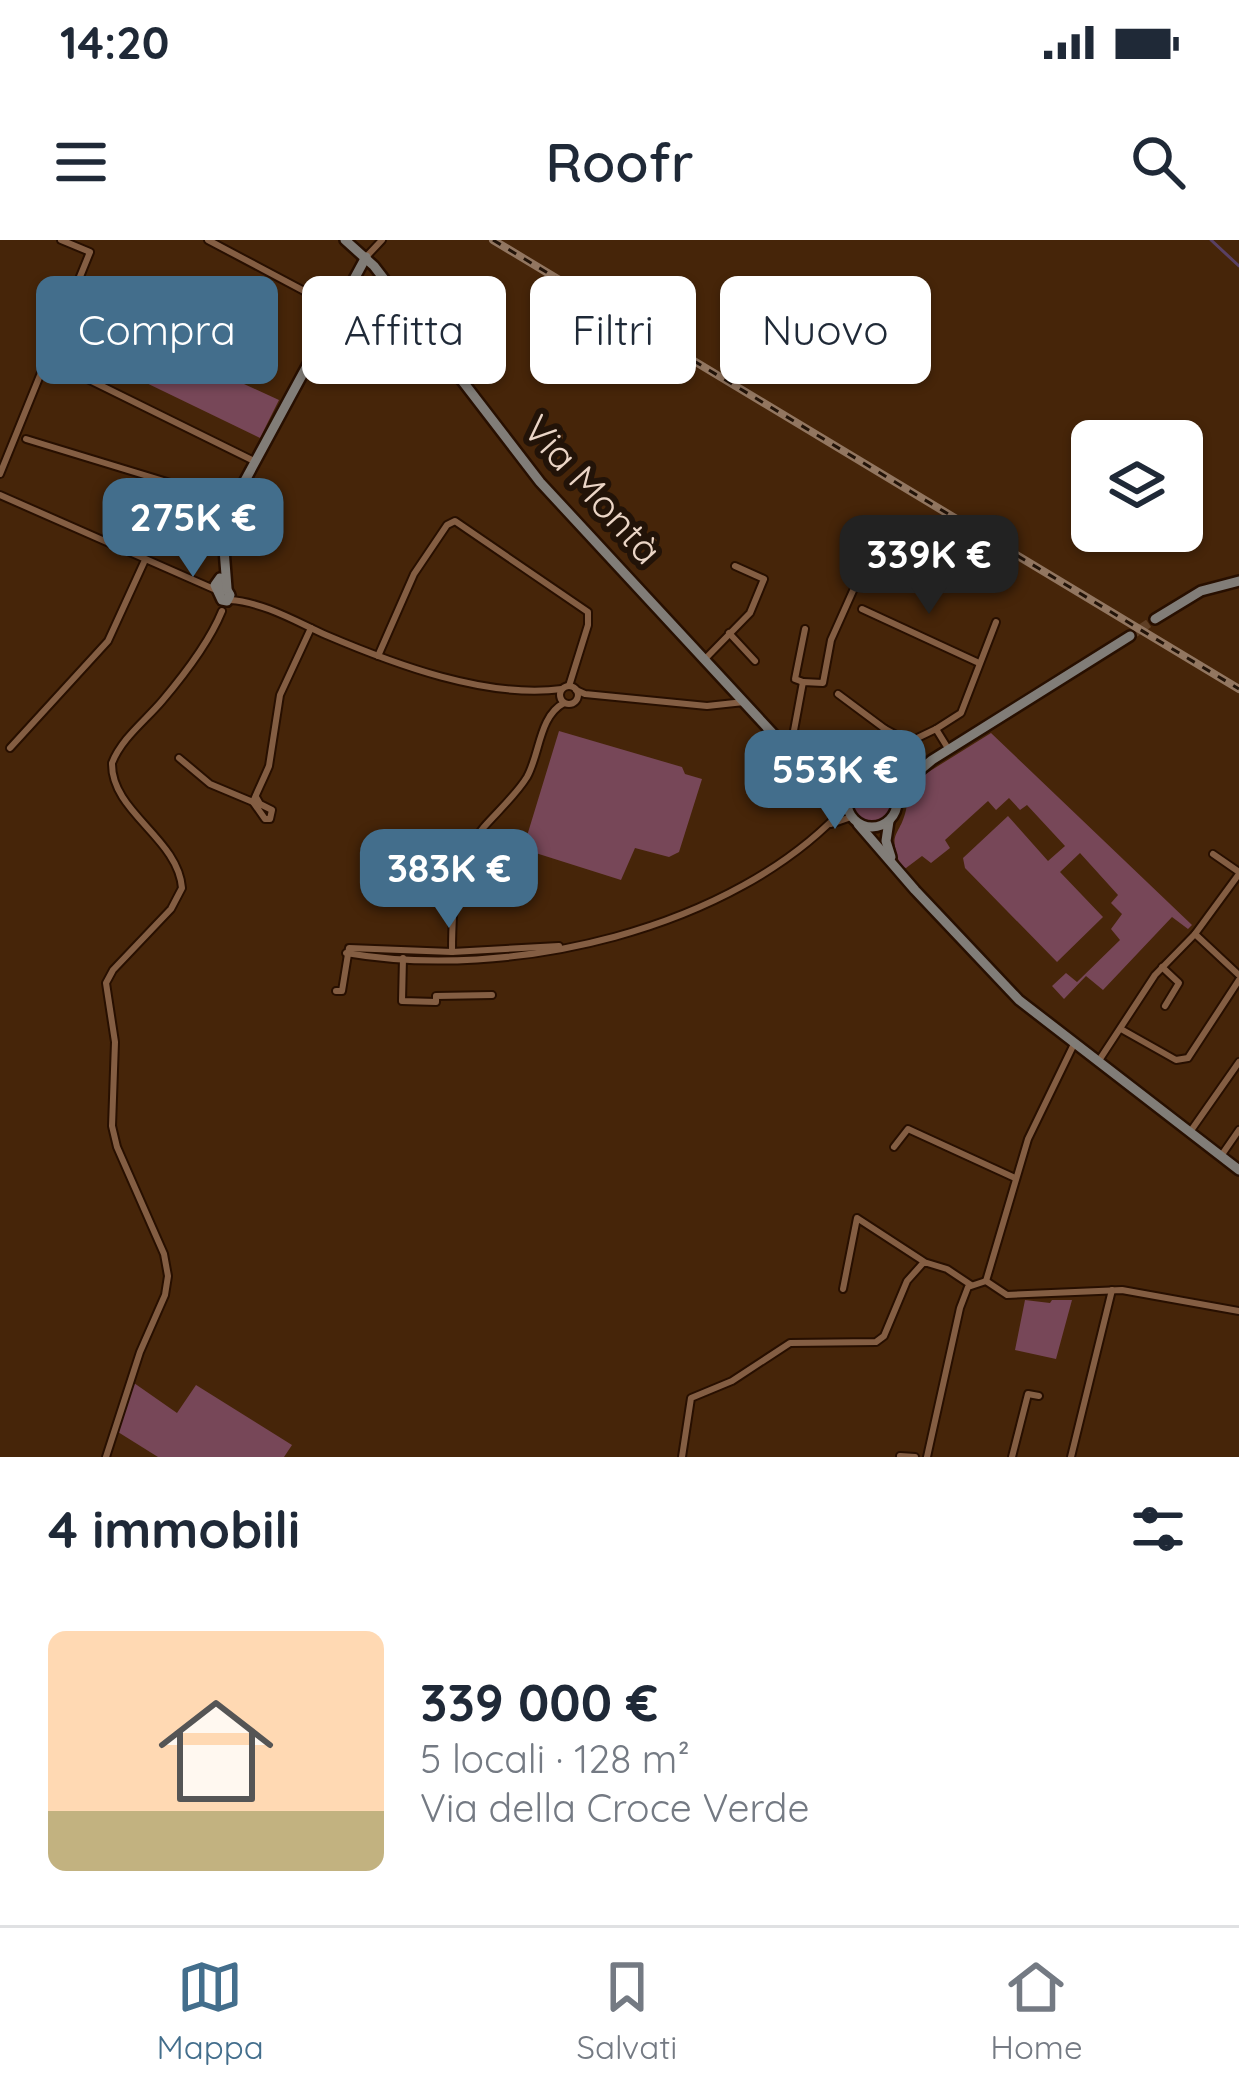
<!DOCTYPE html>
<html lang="it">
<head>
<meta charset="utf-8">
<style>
	body { margin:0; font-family:Quicksand,sans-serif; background:#f2f2f3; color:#1f2937; height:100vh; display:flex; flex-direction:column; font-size:45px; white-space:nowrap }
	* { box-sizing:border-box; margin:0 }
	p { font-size:39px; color:#747a83 }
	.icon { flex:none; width:66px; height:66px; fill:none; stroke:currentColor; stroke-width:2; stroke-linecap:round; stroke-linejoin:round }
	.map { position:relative; height:1217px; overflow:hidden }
	.sheet { display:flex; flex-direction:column; background:#fff; flex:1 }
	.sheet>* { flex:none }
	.guide { position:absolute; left:36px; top:36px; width:1167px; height:108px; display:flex; gap:24px }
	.controls { position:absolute; left:1071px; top:180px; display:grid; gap:24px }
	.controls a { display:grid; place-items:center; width:132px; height:132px; border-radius:18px; background:#fff; box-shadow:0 3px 9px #0004; font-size:60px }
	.price { position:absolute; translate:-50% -102px; padding:0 27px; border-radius:24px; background:#436e8c; color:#fff; font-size:39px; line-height:78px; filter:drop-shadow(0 3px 6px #0008) }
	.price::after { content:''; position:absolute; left:50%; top:72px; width:36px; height:27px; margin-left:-18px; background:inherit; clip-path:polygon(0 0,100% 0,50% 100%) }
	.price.selected { background:#222; color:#fff }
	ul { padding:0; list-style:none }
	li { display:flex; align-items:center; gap:36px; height:300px; padding:0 48px }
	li+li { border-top:3px solid #e0e1e3 }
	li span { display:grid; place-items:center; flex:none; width:336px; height:240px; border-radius:18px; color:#555 }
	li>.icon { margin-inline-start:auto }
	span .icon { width:144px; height:144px; fill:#fffc; stroke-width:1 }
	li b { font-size:51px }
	h2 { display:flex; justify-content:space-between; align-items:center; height:144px; padding:0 48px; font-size:51px }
	.tag { padding:0 42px; border-radius:18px; background:#fff; box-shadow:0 3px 9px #0004; font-size:42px; line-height:108px }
	.tag.selected { background:#436e8c; color:#fff }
	.status { display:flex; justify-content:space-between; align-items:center; height:84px; padding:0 60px; background:#fff; direction:ltr }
	.status svg { height:33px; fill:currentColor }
	header { display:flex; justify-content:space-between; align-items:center; height:156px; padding:0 48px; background:#fff; font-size:54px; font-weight:600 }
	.tabs { display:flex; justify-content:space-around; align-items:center; height:168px; border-top:3px solid #e0e1e3; background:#fff; font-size:33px; color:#747a83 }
	.tabs a { display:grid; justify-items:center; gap:6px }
	.tabs .selected { color:#436e8c }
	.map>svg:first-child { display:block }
	.green { fill:#774758 }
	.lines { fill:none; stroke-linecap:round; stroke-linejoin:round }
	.stream { stroke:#594063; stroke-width:3 }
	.secondary-tunnel { stroke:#5f3f25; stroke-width:9; stroke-dasharray:9 4.5; stroke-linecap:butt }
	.street-casing { stroke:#270f00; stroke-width:10 }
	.secondary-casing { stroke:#270f00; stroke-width:14 }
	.street { stroke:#845e43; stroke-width:6 }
	.secondary { stroke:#817d78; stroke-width:9 }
	.rail-casing { stroke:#927660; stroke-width:8 }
	.rail { stroke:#221308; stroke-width:3; stroke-dasharray:9; stroke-linecap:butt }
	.labels { text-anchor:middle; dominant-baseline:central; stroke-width:12; stroke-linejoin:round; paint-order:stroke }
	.street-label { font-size:39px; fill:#ebd5c6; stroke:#221308 }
</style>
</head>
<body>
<div class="status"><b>14:20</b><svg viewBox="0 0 49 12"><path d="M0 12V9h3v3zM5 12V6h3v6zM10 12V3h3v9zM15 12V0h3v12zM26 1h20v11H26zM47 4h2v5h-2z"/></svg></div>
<header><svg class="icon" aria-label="menu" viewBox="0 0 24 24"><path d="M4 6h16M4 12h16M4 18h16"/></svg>Roofr<svg class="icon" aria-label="search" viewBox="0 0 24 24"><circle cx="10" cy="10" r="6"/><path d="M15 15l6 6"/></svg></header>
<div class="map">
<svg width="1239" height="1217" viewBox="0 0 1239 1217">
	<rect width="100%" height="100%" fill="#462509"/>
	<g class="green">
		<path d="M116 92 128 98 139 96 279 160 260 198 103 122Z"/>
		<path d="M559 491 682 527 685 534 702 539 679 612 669 617 635 608 621 640 523 609Z"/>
		<path d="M991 493 1192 685 1188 689 1172 677 1103 750 1086 736 1064 759 1052 746 1066 733 1077 742 1120 700 1111 689 1122 674 1111 663 1118 655 1080 613 1060 632 1103 677 1057 722 965 628 963 618 1008 576 1048 621 1065 606 1027 565 1020 570 1009 558 996 570 988 561 945 600 950 608 931 623 922 616 906 628 901 627C887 590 899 599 906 570 909 558 907 552 914 541Z"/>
		<circle cx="872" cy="563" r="20"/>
		<path d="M1025 1060 1050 1063 1052 1060H1072L1056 1119 1015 1110Z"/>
		<path d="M134 1143 177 1173 196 1145 292 1205 284 1217H158L118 1192Z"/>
	</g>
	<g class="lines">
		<path class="stream" d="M1211 0 1239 26"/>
		<path class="secondary-tunnel" d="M1130 396 1155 379"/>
		<g class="street-casing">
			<g id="street">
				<path d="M208 0 338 69"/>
				<path d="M366 17 382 0"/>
				<path d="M47 119 254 221"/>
				<path d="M26 199 190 249 209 264 222 283"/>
				<path d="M0 234 90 12 61 0"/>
				<path d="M0 255 216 350"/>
				<path d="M230 360C263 362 297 382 326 395 394 424 487 459 562 449"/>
				<path d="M862 369 979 423"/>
				<path d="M729 393 755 421"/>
				<path d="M378 416 414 334 447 285 455 281 588 372V385L569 446"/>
				<path d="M706 418 750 373 764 339 735 326"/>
				<path d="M803 442 795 439 805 389"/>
				<circle cx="569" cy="455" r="9"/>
				<path d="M576 450 585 454 707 466 744 462"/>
				<path d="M838 454 885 489 909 502 936 489 949 510"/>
				<path d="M936 489 961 473 996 382"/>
				<path d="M10 508 108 401 145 320"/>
				<path d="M790 512 803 442 823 443 831 400 860 335"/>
				<path d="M179 518 210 544 253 562"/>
				<path d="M861 519 885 489"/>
				<path d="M256 557 260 564 272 570 270 579H265L253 562C258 550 264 538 269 526L280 455 311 388"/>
				<path d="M831 584 851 577"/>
				<path d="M1213 614 1239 632"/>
				<path d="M1195 694 1239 735"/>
				<path d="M452 712C452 667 454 623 484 587 498 571 516 555 527 537 540 514 539 476 564 463"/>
				<path d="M346 713C508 741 734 691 847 565"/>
				<path d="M403 718 402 761 436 762V756L492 755"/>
				<path d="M1162 727 1179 743 1165 766"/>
				<path d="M336 751H342L349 708 452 712 559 706"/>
				<path d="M1121 789 1176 820 1188 818 1239 740"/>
				<path d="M1098 822 1155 735 1195 694 1239 634"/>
				<path d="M1190 892 1239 822"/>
				<path d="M894 907 908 889 1015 938"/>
				<path d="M1221 916 1239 890"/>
				<path d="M986 1041 1007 1055 1122 1050 1239 1071"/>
				<path d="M986 1041 1028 899 1074 804"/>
				<path d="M843 1049 857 978 923 1021"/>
				<path d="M900 1216 915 1217"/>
				<path d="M106 1217 140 1112 165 1055 168 1036 164 1014 117 907 112 886 115 802 106 743 113 730 171 669 182 648C178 598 111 572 112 523 122 498 145 481 162 461 184 435 209 403 222 371"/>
				<path d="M682 1217 691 1158 732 1141 790 1103 876 1102 884 1096 907 1041 924 1022 947 1029 971 1045"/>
				<path d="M927 1217 960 1068 968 1047 986 1041"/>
				<path d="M1012 1217 1028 1154 1039 1156"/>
				<path d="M1071 1217 1112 1050"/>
			</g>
		</g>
		<g class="secondary-casing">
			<g id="secondary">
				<path d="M345 0 374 26 540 242 790 512 846 563"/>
				<path d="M220 338 230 355 227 361 222 360 215 345Z"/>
				<path d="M227 348 222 283 366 17"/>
				<path d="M1155 379 1201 351 1239 341"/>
				<path d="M822 536 839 542 858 541"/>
				<circle cx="872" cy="562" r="25"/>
				<path d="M883 539H893L916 527"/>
				<path d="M897 562 902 545 932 520 1130 396"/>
				<path d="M889 581 886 601 891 617"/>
				<path d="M858 584 915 650 1019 760 1239 930"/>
			</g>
		</g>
		<use href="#street" class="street"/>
		<use href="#secondary" class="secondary"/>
		<g class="rail-casing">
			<path id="rail" d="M493 0 1239 449"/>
		</g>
		<use href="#rail" class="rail"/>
	</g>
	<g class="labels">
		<g class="street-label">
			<text transform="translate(593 249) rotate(48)">Via Montà</text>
		</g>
	</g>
</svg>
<div class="controls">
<a><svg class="icon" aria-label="layers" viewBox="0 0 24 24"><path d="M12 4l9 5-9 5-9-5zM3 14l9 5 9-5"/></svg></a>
</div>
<b class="price" style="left:193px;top:340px">275K €</b>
<b class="price selected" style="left:929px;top:377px">339K €</b>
<b class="price" style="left:835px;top:592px">553K €</b>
<b class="price" style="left:449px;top:691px">383K €</b>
<div class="guide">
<a class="tag selected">Compra</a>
<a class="tag">Affitta</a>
<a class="tag">Filtri</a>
<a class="tag">Nuovo</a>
</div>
</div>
<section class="sheet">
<h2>4 immobili<svg class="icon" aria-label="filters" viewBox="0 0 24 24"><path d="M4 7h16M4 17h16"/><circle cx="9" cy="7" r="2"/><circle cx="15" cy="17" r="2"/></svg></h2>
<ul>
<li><span style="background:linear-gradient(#ffd9b3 75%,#c2b280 0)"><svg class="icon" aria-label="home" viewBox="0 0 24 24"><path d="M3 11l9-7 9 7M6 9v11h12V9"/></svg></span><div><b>339 000 €</b><p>5 locali · 128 m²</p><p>Via della Croce Verde</p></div></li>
</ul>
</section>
<nav class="tabs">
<a class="selected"><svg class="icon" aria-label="map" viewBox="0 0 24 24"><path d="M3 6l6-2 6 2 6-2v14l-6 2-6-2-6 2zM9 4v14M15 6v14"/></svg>Mappa</a>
<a><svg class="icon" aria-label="saved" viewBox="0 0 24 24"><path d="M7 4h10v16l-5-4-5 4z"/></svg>Salvati</a>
<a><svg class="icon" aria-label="home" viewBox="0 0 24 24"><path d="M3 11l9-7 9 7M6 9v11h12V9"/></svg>Home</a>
</nav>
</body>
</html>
